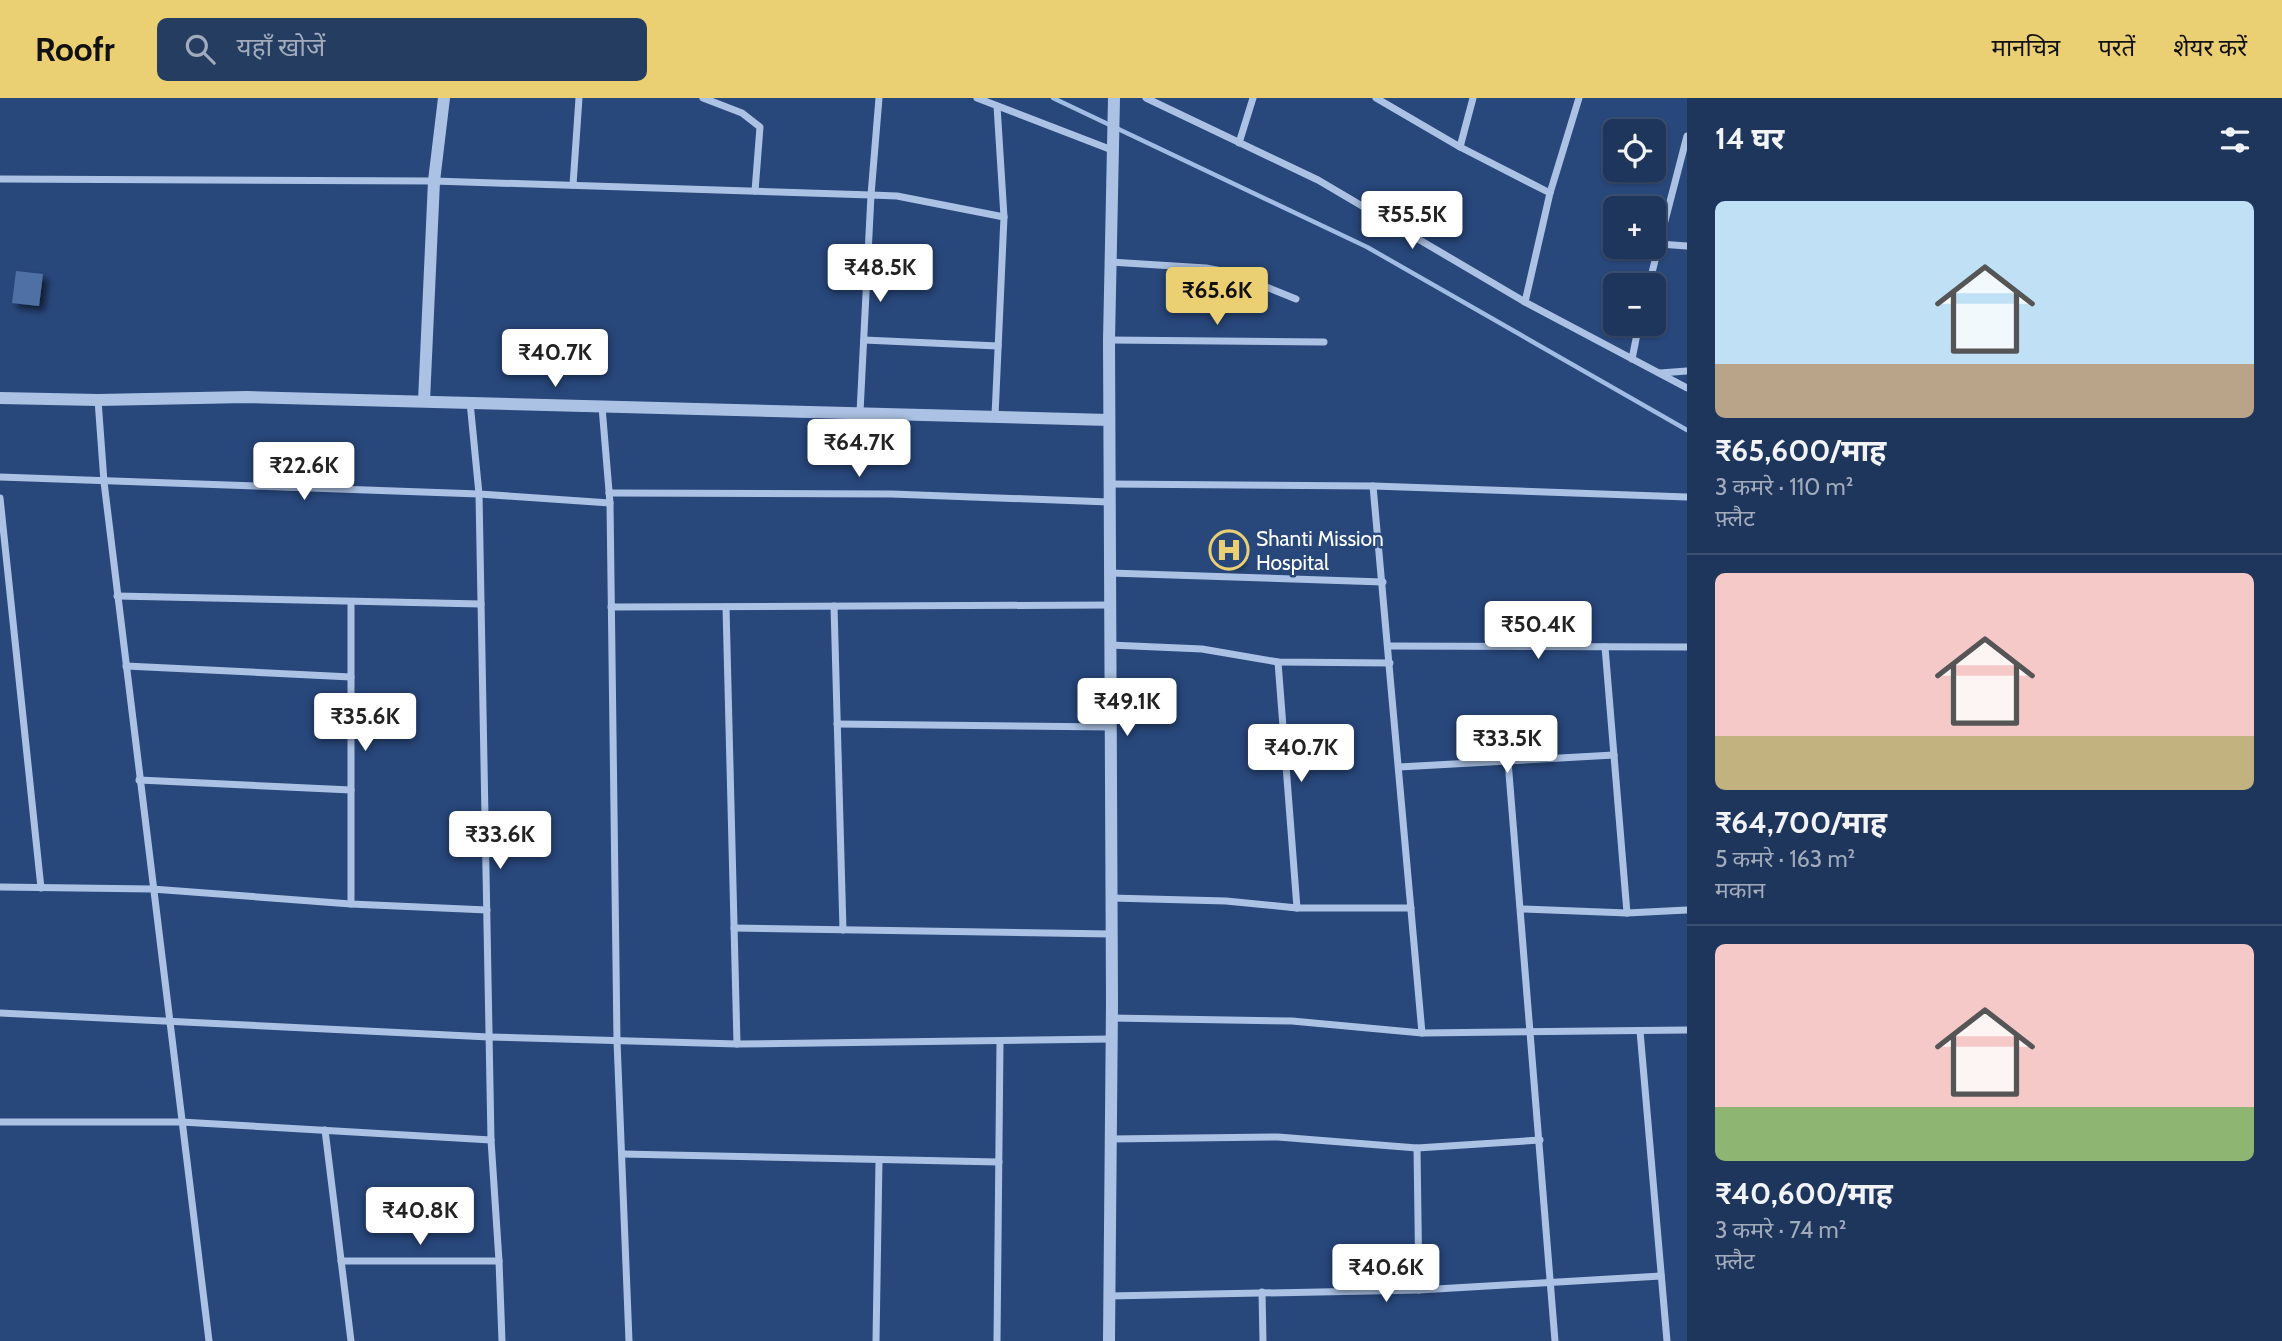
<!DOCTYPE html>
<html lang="hi">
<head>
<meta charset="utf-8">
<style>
	body { margin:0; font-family:Cabin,"Noto Sans Devanagari",sans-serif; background:#263d62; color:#f1f3f6; height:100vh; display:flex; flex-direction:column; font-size:26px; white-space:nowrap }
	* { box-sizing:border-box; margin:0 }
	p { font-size:23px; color:#a1abbb }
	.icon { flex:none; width:38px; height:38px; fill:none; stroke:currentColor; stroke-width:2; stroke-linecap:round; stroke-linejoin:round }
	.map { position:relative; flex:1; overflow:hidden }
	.details { display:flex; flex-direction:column; background:#1e355c; width:595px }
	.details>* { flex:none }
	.controls { position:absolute; left:1603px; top:21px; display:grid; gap:14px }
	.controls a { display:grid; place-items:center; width:63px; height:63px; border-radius:10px; background:#1e355c; box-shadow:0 2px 5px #0004,0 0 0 2px #3c5072; font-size:35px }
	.price { position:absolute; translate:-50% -60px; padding:0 16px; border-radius:7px; background:#fff; color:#222; font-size:23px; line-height:46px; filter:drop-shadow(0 2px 4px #0008) }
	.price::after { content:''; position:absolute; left:50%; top:42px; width:21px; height:16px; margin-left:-10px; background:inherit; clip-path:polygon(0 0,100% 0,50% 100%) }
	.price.current { background:#ebcf73; color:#111 }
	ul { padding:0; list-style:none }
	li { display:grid; align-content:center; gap:14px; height:371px; padding:0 28px }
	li+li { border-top:2px solid #3c5072 }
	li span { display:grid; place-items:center; height:217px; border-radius:10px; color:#555 }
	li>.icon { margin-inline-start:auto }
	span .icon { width:126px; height:126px; fill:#fffc; stroke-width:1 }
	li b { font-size:30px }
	h2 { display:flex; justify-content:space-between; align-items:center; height:84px; padding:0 28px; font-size:30px }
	header { display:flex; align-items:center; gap:42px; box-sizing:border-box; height:98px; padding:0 35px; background:#ebcf73; color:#111 }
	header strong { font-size:33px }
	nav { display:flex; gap:38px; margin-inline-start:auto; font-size:24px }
	.search { width:490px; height:63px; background:#263d62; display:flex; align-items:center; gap:18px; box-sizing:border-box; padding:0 24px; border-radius:10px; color:#a1abbb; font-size:26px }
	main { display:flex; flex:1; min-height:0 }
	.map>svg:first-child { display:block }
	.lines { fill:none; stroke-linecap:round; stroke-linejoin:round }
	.stream { stroke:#a1bce4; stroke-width:4.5 }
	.building { fill:#5070a4; filter:url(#shadow) }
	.minor { stroke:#acc2e4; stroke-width:7 }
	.tertiary { stroke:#acc2e4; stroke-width:12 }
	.labels { text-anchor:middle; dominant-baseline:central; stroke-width:5; stroke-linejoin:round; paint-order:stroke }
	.poi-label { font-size:21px; fill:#fff; stroke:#28477b; text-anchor:start }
</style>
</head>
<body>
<header>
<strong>Roofr</strong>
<div class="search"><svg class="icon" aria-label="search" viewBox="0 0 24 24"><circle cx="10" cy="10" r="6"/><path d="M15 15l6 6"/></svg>यहाँ खोजें</div>
<nav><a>मानचित्र</a><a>परतें</a><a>शेयर करें</a></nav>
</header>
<main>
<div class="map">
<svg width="1687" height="1243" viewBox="0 0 1687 1243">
	<defs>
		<filter id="shadow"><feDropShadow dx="5" dy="5" stdDeviation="3.5" flood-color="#0009"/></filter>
	</defs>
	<rect width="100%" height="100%" fill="#28477b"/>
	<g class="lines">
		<path class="stream" d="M1053 0 1367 149 1687 332"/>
	</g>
	<g class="building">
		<path d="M16 173 43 176 39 208 12 205Z"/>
		<path d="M1238 442 1239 465H1220V443Z"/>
	</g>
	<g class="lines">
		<g class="minor">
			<path d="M703 0 742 15 760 29 755 93"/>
			<path d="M977 0 1112 52"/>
			<path d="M1146 0 1318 82 1525 204 1687 290"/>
			<path d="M1376 0 1460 49 1550 95"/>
			<path d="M997 8 1004 119"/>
			<path d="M1239 45 1253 0"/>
			<path d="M1460 49 1473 0"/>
			<path d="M0 81 434 83 871 97 879 0"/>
			<path d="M573 87 579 0"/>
			<path d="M1659 146 1687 38"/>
			<path d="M1110 164 1206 170 1232 175 1296 201"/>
			<path d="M1649 187 1659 146 1687 148"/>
			<path d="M1525 204 1550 95 1579 0"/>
			<path d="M864 242 998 248"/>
			<path d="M1109 242 1324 244"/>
			<path d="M1632 261 1639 226"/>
			<path d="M1660 275 1687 273"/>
			<path d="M98 302 104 384 209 1243"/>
			<path d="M470 304 479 396 491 1042 499 1163 502 1243"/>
			<path d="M602 309 610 405 617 943 629 1243"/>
			<path d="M860 314 871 97 897 98 1004 119 995 318"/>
			<path d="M0 379 479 396 610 405"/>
			<path d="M1109 386 1373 388 1687 399"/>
			<path d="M1373 388 1422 935"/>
			<path d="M609 395 892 396 1109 404"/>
			<path d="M0 400 41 790"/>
			<path d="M1110 475 1383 484"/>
			<path d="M117 498 481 506"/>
			<path d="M351 505V806"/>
			<path d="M834 508 843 832"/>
			<path d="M611 509 1110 507"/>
			<path d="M726 509 737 946"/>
			<path d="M1110 547 1202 551 1278 564 1390 565"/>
			<path d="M1388 548 1687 549"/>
			<path d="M1605 549 1627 815"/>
			<path d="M1278 564 1297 810"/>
			<path d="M126 568 351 579"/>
			<path d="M837 626 1110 629"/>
			<path d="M1508 663 1555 1243"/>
			<path d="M1399 669 1614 657"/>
			<path d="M139 682 351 692"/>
			<path d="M0 789 152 791 351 806 487 812"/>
			<path d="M1111 800 1226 803 1297 810H1411"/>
			<path d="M1521 811 1627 815 1687 812"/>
			<path d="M734 830 1111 836"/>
			<path d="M0 915 489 939 737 946 1111 941"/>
			<path d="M1111 920 1292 923 1422 935 1687 932"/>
			<path d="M1640 933 1667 1243"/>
			<path d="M0 1024H181L491 1042"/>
			<path d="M325 1032 351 1243"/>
			<path d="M1111 1041 1278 1039 1417 1050 1540 1042"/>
			<path d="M1417 1050 1419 1192"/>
			<path d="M622 1056 999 1064"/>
			<path d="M341 1163H499"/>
			<path d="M1262 1194 1263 1243"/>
			<path d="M1109 1198 1419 1192 1661 1178"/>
			<path d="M876 1243 879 1062"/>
			<path d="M997 1243 1000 944"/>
		</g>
		<g class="tertiary">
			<path d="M0 300 98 302 247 299 1109 322"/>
			<path d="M424 303 434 83 444 0"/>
			<path d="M1109 1243 1112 905 1109 242 1114 0"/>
		</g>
	</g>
	<defs>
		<g id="hospital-ring" transform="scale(2.0125)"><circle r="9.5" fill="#28477b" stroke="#ebcf73" stroke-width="1.5"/><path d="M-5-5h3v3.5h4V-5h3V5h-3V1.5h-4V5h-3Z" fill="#ebcf73"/></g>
	</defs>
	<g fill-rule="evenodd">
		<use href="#hospital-ring" x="1229" y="452"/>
	</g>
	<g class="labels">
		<g class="poi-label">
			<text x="1256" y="440">Shanti Mission<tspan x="1256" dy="24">Hospital</tspan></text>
		</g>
	</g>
</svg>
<div class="controls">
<a><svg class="icon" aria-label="locate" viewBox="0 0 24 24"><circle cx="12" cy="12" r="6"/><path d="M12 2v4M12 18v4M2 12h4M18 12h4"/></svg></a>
<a>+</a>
<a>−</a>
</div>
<b class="price" style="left:1412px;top:153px">₹55.5K</b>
<b class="price" style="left:880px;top:206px">₹48.5K</b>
<b class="price current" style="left:1217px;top:229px">₹65.6K</b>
<b class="price" style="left:555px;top:291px">₹40.7K</b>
<b class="price" style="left:859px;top:381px">₹64.7K</b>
<b class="price" style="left:304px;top:404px">₹22.6K</b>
<b class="price" style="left:1538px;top:563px">₹50.4K</b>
<b class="price" style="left:1127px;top:640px">₹49.1K</b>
<b class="price" style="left:365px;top:655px">₹35.6K</b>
<b class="price" style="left:1507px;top:677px">₹33.5K</b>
<b class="price" style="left:1301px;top:686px">₹40.7K</b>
<b class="price" style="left:500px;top:773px">₹33.6K</b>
<b class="price" style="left:420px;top:1149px">₹40.8K</b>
<b class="price" style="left:1386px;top:1206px">₹40.6K</b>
</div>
<section class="details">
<h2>14 घर<svg class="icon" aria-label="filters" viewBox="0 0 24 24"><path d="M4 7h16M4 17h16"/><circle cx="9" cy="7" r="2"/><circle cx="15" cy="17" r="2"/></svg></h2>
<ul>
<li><span style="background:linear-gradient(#bfe0f5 75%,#b9a48a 0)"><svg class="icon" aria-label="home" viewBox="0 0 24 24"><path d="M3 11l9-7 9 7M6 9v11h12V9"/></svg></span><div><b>₹65,600/माह</b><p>3 कमरे · 110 m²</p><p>फ़्लैट</p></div></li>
<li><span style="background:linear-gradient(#f6c9c9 75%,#c2b280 0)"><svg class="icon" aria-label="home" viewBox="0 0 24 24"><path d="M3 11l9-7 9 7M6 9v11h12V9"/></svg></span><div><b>₹64,700/माह</b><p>5 कमरे · 163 m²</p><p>मकान</p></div></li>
<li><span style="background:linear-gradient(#f6c9c9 75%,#8fb573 0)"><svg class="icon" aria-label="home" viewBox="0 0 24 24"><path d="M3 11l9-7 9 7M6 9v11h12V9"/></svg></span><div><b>₹40,600/माह</b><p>3 कमरे · 74 m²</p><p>फ़्लैट</p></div></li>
</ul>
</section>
</main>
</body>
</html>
